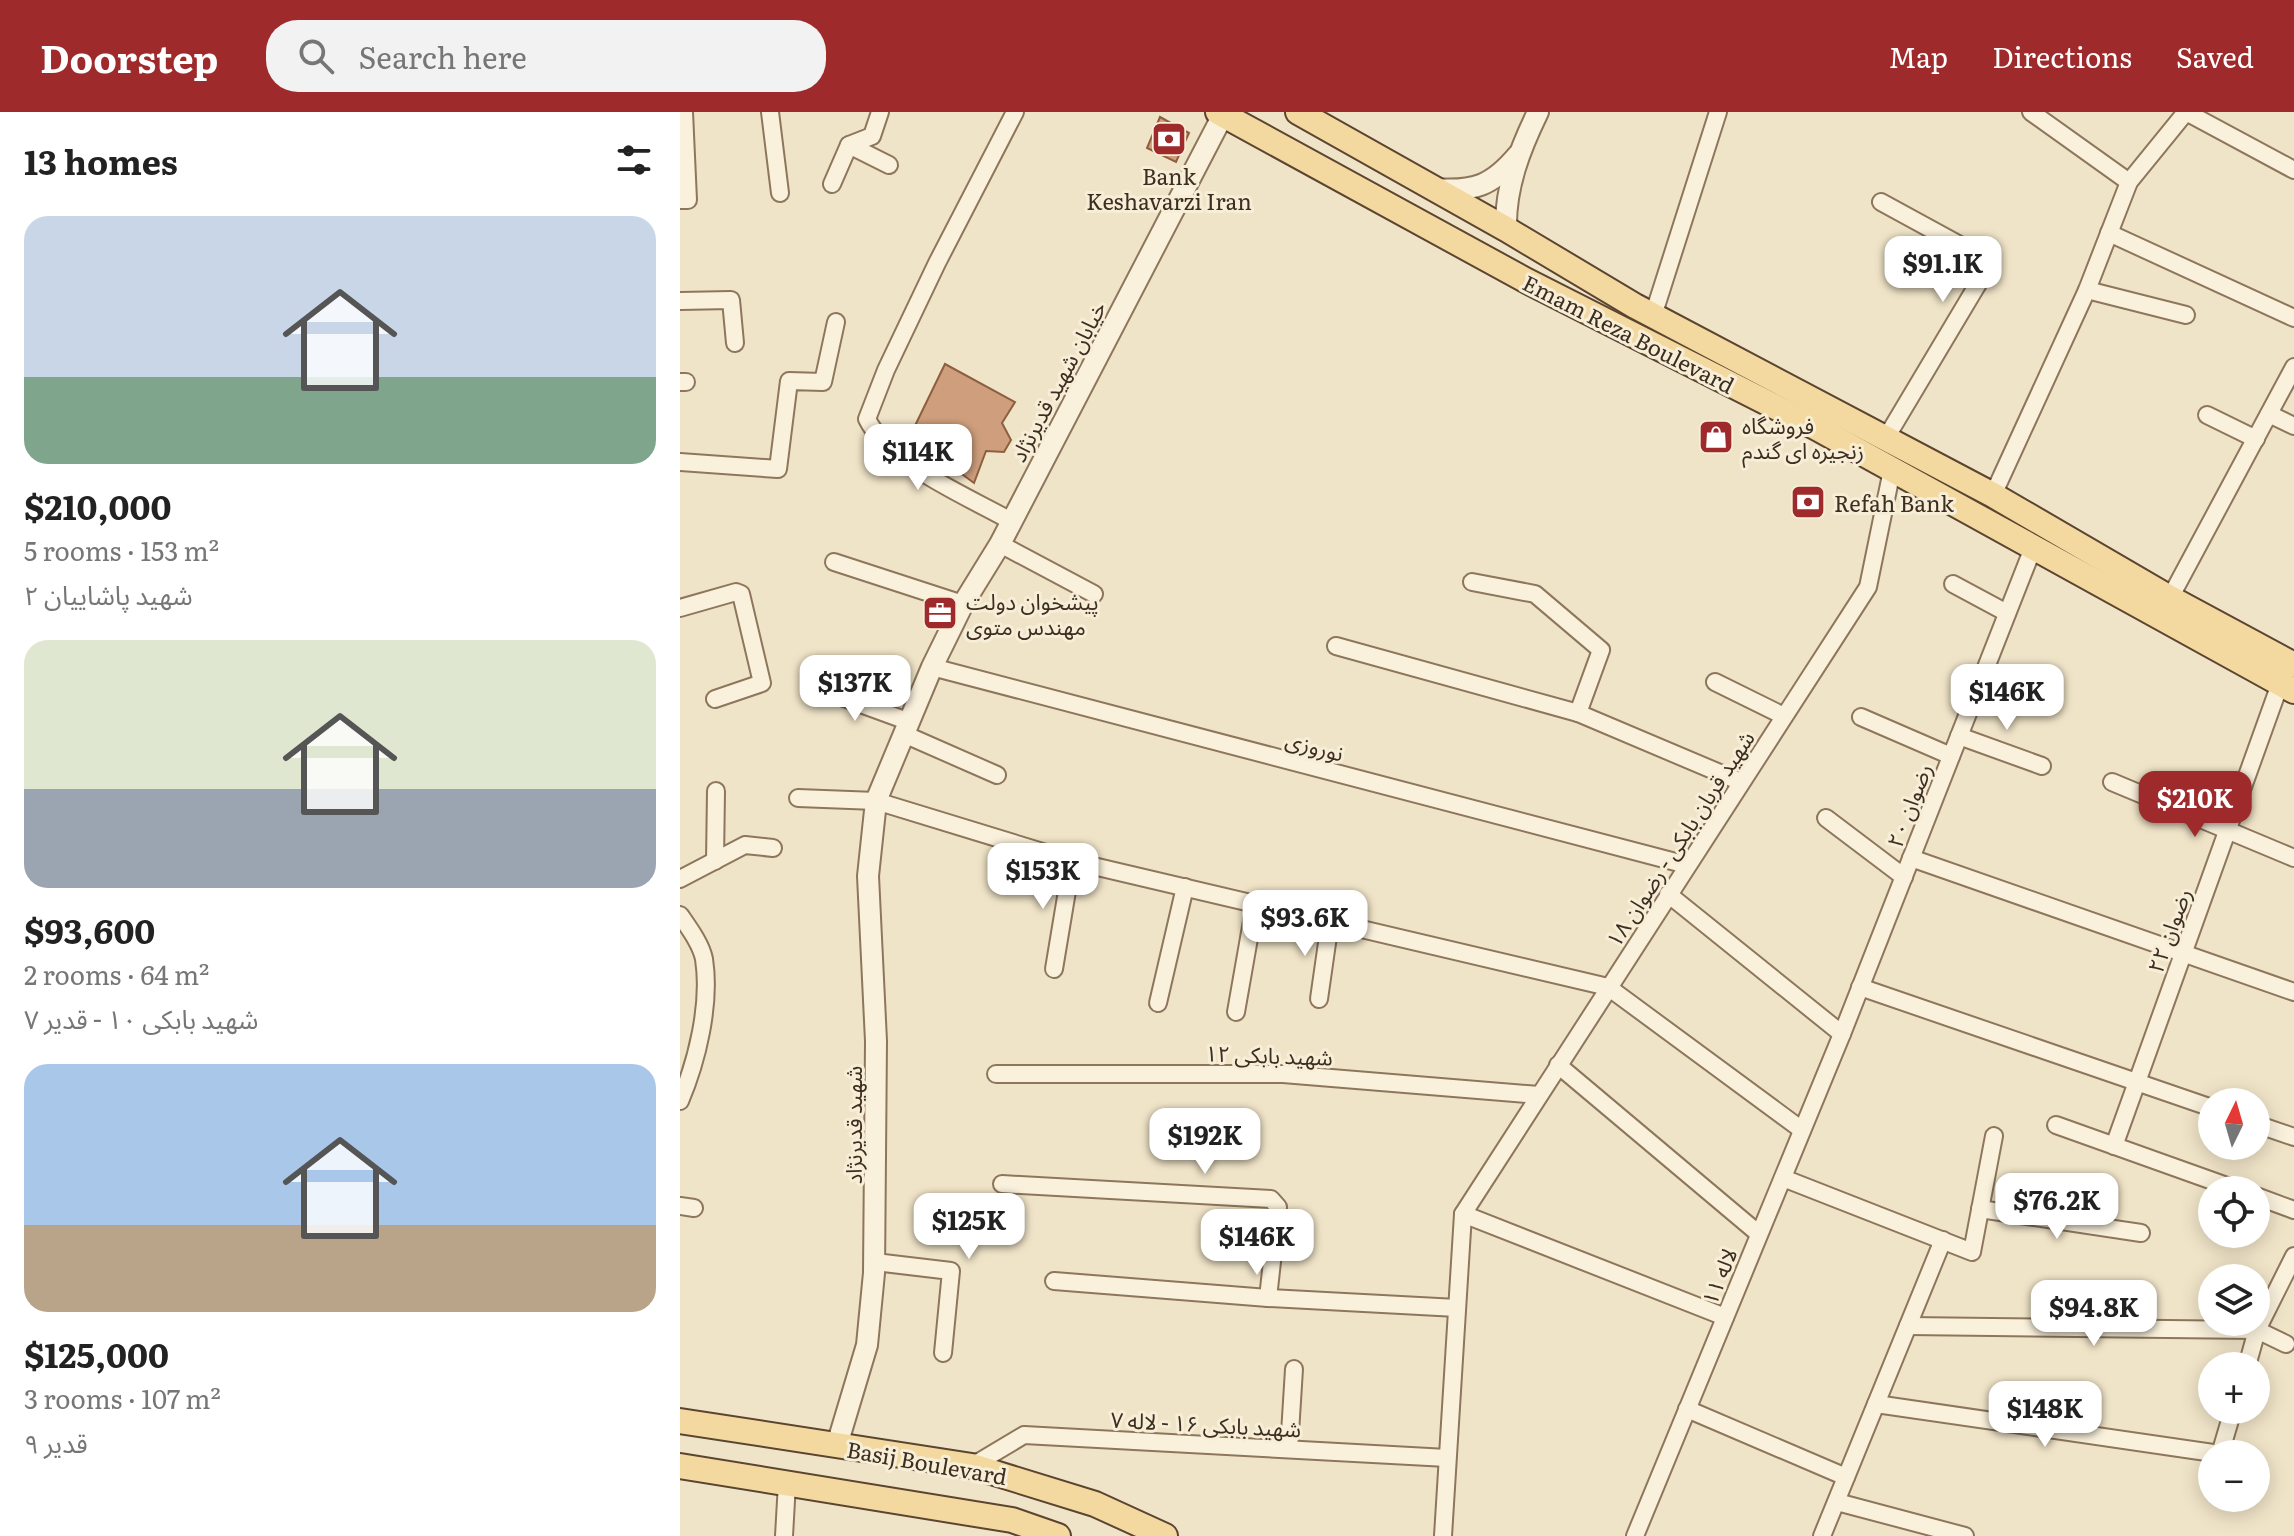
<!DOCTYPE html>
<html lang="en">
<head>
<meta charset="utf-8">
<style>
	body { margin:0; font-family:Literata,"Noto Sans Arabic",serif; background:#f2f2f2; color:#222; height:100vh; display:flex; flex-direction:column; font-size:30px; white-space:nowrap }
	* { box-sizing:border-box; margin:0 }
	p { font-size:26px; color:#767676 }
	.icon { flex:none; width:44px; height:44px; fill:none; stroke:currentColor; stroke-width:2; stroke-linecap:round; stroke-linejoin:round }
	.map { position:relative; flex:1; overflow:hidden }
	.drawer { display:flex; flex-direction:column; background:#fff; width:680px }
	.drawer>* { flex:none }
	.needle { width:52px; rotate:5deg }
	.fabs { position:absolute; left:1518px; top:976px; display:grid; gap:16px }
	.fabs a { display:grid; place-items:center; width:72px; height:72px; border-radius:50%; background:#fff; box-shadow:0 4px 20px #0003; font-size:40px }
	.price { position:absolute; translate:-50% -68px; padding:0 18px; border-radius:16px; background:#fff; color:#222; font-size:26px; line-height:52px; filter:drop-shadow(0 2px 4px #0008) }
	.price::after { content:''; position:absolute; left:50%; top:48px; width:24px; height:18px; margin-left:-12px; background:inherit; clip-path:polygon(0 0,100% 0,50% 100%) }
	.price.current { background:#9e2a2b; color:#fff }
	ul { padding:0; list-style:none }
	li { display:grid; align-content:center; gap:16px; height:424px; padding:0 24px }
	li span { display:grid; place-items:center; height:248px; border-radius:24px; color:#555 }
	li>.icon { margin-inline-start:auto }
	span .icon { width:144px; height:144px; fill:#fffc; stroke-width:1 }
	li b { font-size:34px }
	h2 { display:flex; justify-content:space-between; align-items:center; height:96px; padding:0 24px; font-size:34px }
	header { display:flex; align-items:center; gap:48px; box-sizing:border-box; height:112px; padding:0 40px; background:#9e2a2b; color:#fff }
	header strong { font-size:38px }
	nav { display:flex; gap:44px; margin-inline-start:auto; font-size:28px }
	.search { width:560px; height:72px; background:#f2f2f2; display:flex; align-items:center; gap:20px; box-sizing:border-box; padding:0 28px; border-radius:32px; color:#767676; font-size:30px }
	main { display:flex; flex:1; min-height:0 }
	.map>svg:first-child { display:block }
	.building { fill:#cf9f7d; stroke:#8d5f41; stroke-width:2 }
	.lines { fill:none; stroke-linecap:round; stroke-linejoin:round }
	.minor-casing { stroke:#8d765c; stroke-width:20 }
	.tertiary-casing { stroke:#8d765c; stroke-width:24 }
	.primary-casing { stroke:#5b4430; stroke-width:28 }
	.minor { stroke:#faf1dc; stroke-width:16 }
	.tertiary { stroke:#faf1dc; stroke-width:20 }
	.primary { stroke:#f3d9a0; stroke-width:24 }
	.labels { text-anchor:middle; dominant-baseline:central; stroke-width:6; stroke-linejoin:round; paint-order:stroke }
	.poi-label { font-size:22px; fill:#3d2e20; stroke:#f7eed8; text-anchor:start }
	.street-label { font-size:22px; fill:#3d2e20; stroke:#f7eed8 }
</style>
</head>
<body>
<header>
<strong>Doorstep</strong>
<div class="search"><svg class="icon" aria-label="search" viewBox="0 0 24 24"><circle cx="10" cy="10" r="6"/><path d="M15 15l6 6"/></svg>Search here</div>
<nav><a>Map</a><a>Directions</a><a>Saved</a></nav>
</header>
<main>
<section class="drawer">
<h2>13 homes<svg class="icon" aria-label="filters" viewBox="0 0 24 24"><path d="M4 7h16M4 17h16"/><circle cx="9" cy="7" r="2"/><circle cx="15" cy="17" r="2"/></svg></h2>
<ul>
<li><span style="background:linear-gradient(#c9d6e8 65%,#7fa58c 0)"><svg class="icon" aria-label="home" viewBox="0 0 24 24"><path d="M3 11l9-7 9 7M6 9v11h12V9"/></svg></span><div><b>$210,000</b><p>5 rooms · 153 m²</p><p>شهید پاشاییان ۲</p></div></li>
<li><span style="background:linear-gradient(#dfe7d0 60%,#9aa5b1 0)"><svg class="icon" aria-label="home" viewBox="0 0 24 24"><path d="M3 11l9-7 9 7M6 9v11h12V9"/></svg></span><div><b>$93,600</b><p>2 rooms · 64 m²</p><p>شهید بابکی ۱۰ - قدیر ۷</p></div></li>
<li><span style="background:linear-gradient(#a9c7e8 65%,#b9a48a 0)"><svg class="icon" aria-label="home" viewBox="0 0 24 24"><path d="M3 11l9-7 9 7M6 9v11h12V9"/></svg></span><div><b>$125,000</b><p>3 rooms · 107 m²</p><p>قدیر ۹</p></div></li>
</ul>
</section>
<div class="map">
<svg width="1614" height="1424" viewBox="0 0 1614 1424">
	<rect width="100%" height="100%" fill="#f0e4c8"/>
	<g class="building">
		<path d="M480 5 509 21 496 50 467 36Z"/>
		<path d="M265 252 335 290 322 311 331 328 324 340 306 339 294 371 230 324Z"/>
	</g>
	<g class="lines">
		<g class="minor-casing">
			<g id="minor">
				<path d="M90 0 100 81"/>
				<path d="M1351 0 1449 70"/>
				<path d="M1506 0 1614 58"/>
				<path d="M169 33 209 53"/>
				<path d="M152 72 169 33 192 24 200 0"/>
				<path d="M0 88H8L4 0"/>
				<path d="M1201 90 1311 150 1206 326"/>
				<path d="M1429 121 1614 206"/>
				<path d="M1407 178 1506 203"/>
				<path d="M0 189 51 188 55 231"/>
				<path d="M973 204 1038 0"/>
				<path d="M0 270H6"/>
				<path d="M1589 302 1614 314"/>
				<path d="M1527 303 1576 327"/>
				<path d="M0 350 98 357 109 269 143 270 156 210"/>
				<path d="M1313 383 1407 178 1449 70 1506 0"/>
				<path d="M331 409C287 384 210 353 187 307L206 258 257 151 335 0"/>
				<path d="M320 432 414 482"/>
				<path d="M154 450 283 492"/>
				<path d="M792 470 855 482 921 538 898 601"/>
				<path d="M1273 472 1327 501"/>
				<path d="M1490 486 1614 255"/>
				<path d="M0 496 56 480 61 482 82 571 35 587"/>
				<path d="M656 534 898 601 1061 670"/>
				<path d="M252 555 1007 753"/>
				<path d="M1035 570 1104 604"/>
				<path d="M134 575 230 610"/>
				<path d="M1181 605 1271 644"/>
				<path d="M226 623 317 663"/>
				<path d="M1279 624 1362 654"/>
				<path d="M1432 670 1614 746"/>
				<path d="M118 686 196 689 392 749 928 875 1122 1018"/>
				<path d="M1146 706 1224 765"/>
				<path d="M1231 746 1614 880"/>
				<path d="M35 749 36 679"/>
				<path d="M0 767 65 733 93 736"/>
				<path d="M988 782 1162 922"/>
				<path d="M0 803C9 816 21 832 24 847 31 892 17 949 0 989"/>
				<path d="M374 857 392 749"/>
				<path d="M1180 875 1532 996"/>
				<path d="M639 887 650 810"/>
				<path d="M478 891 505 775"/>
				<path d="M556 900 575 792"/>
				<path d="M878 953 1079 1122"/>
				<path d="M316 962H603L859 983"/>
				<path d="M1576 1012 1614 1025"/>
				<path d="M1376 1013 1558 1078"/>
				<path d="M1434 1034 1600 572"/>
				<path d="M1103 1066 1292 1140 1314 1024"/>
				<path d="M322 1072 591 1087 598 1095 588 1186"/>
				<path d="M1576 1084 1614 1098"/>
				<path d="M0 1094 14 1096"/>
				<path d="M1300 1097 1461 1121"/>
				<path d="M783 1102 1045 1205"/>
				<path d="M195 1150 271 1159 263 1241"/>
				<path d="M374 1169 588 1186 777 1196"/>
				<path d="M1228 1214 1577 1218 1606 1232"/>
				<path d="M1567 1254 1577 1218 1614 1144"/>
				<path d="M1196 1292 1540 1342 1553 1298"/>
				<path d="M1007 1297 1166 1365"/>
				<path d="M609 1337 614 1257"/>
				<path d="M292 1354 344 1323 767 1346"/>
				<path d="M1157 1390 1285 1424"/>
				<path d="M104 1424 107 1371"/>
				<path d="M763 1424 783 1102 1188 475 1212 358"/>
				<path d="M955 1424 1162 922 1353 436"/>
				<path d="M1142 1424 1263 1128"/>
			</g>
		</g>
		<g class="tertiary-casing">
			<g id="tertiary">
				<path d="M754 77C794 80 812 74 838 43"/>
				<path d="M826 117C825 75 840 37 858 0"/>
				<path d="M157 1333 187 1233 194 1161 196 929 188 764 196 689 252 555 283 492 320 432 543 3"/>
			</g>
		</g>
		<g class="primary-casing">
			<g id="primary">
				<path d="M538 0 847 169 1135 315 1614 579"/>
				<path d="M618 0 826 117 955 194 1313 383 1490 486 1614 553"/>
				<path d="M0 1309 292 1354 415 1392 485 1424"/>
				<path d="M0 1354 332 1408 378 1424"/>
			</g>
		</g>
		<use href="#minor" class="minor"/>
		<use href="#tertiary" class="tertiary"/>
		<use href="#primary" class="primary"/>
	</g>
	<defs>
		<g id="bank-square" transform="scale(1.8)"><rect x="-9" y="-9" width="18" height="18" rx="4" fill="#9e2a2b" stroke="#f7eed8"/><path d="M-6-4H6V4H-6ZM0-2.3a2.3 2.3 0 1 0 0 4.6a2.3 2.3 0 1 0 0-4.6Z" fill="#fff"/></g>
		<g id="shop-square" transform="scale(1.8)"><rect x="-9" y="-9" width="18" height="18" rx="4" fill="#9e2a2b" stroke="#f7eed8"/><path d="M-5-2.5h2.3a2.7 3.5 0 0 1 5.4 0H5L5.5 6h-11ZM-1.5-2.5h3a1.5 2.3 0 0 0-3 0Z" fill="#fff"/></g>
		<g id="office-square" transform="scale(1.8)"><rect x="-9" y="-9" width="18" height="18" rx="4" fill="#9e2a2b" stroke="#f7eed8"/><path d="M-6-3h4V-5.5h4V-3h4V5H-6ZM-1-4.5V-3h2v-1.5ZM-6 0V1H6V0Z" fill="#fff"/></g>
	</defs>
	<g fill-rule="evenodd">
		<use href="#bank-square" x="489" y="27"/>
		<use href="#shop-square" x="1036" y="325"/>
		<use href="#bank-square" x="1128" y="390"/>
		<use href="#office-square" x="260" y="501"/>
	</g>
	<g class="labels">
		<g class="poi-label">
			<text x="489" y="63" text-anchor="middle">Bank<tspan x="489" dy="25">Keshavarzi Iran</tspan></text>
			<text x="1062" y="312">فروشگاه<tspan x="1062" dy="25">زنجیره ای گندم</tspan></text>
			<text x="1154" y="390">Refah Bank</text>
			<text x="286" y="488">پیشخوان دولت<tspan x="286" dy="25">مهندس متوی</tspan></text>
		</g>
		<g class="street-label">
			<text transform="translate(949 221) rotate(27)">Emam Reza Boulevard</text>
			<text transform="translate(377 269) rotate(-62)">خيابان شهيد قديرنژاد</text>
			<text transform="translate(635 633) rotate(15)">نوروزی</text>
			<text transform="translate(1228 693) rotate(-69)">رضوان ۲۰</text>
			<text transform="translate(999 726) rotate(-57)">شهید قربان بابکی - رضوان ۱۸</text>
			<text transform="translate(1488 818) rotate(-70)">رضوان ۲۲</text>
			<text transform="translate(589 942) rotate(2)">شهید بابکی ۱۲</text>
			<text transform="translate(172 1013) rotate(-90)">شهید قدیرنژاد</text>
			<text transform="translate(1038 1164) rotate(-68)">لاله ۱۱</text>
			<text transform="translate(526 1311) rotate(3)">شهید بابکی ۱۶ - لاله ۷</text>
			<text transform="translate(247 1350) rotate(10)">Basij Boulevard</text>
		</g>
	</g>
</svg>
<div class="fabs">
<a><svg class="needle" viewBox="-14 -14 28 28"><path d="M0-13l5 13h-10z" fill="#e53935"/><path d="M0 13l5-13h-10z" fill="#767676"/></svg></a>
<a><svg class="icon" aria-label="locate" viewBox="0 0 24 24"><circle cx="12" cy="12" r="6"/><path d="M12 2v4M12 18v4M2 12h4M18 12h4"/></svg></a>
<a><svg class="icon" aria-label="layers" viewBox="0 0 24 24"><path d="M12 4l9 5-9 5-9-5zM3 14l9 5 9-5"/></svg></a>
<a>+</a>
<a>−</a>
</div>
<b class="price" style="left:1263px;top:192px">$91.1K</b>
<b class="price" style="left:238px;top:380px">$114K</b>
<b class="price" style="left:175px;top:611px">$137K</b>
<b class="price" style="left:1327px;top:620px">$146K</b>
<b class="price current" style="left:1515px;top:727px">$210K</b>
<b class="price" style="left:363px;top:799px">$153K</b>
<b class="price" style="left:625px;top:846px">$93.6K</b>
<b class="price" style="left:525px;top:1064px">$192K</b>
<b class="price" style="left:1377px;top:1129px">$76.2K</b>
<b class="price" style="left:289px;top:1149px">$125K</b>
<b class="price" style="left:577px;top:1165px">$146K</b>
<b class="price" style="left:1414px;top:1236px">$94.8K</b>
<b class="price" style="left:1365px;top:1337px">$148K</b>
</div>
</main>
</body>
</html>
